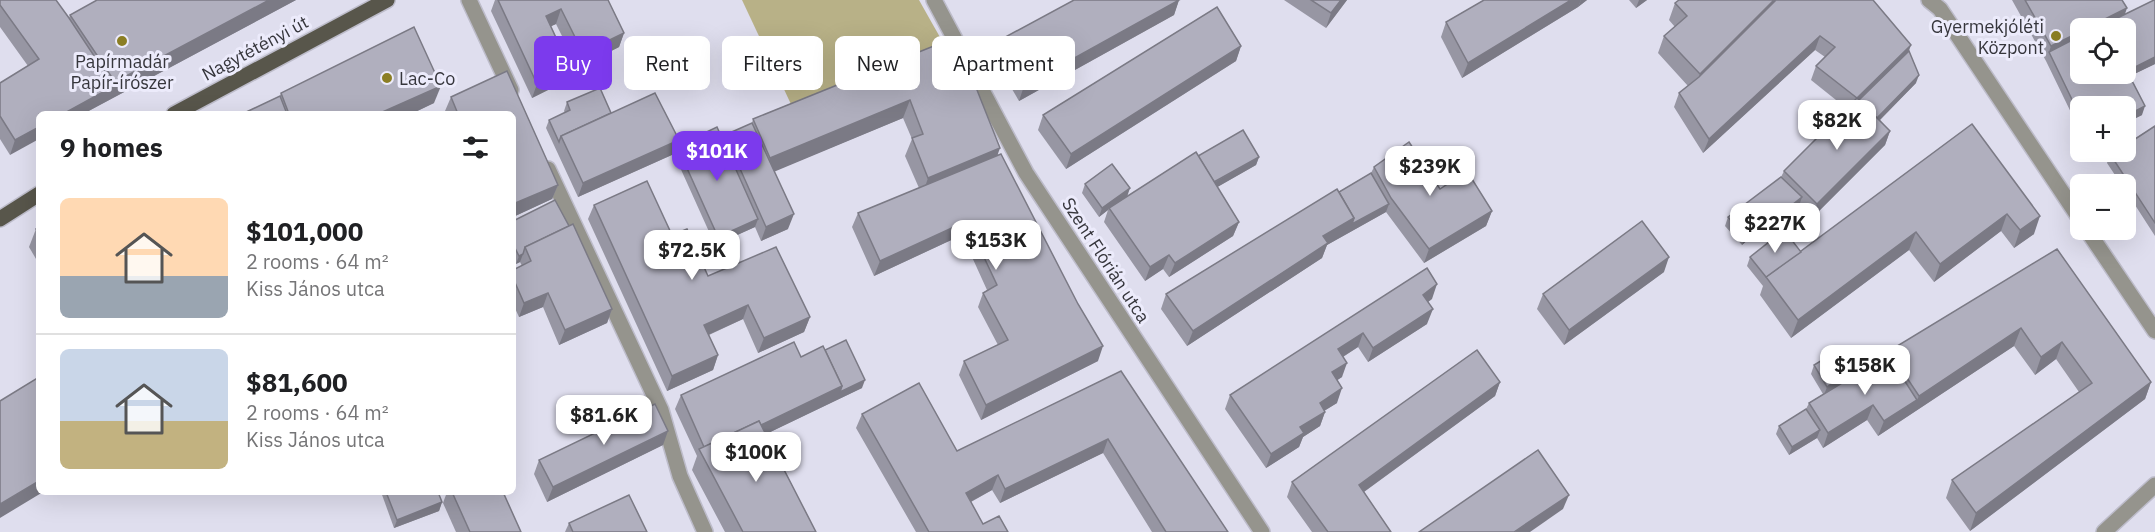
<!DOCTYPE html>
<html lang="en">
<head>
<meta charset="utf-8">
<style>
	body { margin:0; font-family:"IBM Plex Sans",sans-serif; background:#f6f6f6; color:#202124; height:100vh; display:flex; flex-direction:column; font-size:22px; white-space:nowrap }
	* { box-sizing:border-box; margin:0 }
	p { font-size:20px; color:#757577 }
	.icon { flex:none; width:33px; height:33px; fill:none; stroke:currentColor; stroke-width:2; stroke-linecap:round; stroke-linejoin:round }
	.map { position:relative; flex:1; overflow:hidden }
	.side { position:absolute; left:36px; top:111px; width:480px; height:384px; display:flex; flex-direction:column; background:#fff; border-radius:9px; box-shadow:0 6px 24px #0002 }
	.side>* { flex:none }
	.top-card { position:absolute; left:534px; top:36px; width:570px; height:54px; display:flex; gap:12px }
	.controls { position:absolute; left:2070px; top:18px; display:grid; gap:12px }
	.controls a { display:grid; place-items:center; width:66px; height:66px; border-radius:9px; background:#fff; box-shadow:0 6px 24px #0002; font-size:30px }
	.price { position:absolute; translate:-50% -51px; padding:0 14px; border-radius:12px; background:#fff; color:#222; font-size:20px; line-height:39px; filter:drop-shadow(0 2px 3px #0008) }
	.price::after { content:''; position:absolute; left:50%; top:36px; width:18px; height:14px; margin-left:-9px; background:inherit; clip-path:polygon(0 0,100% 0,50% 100%) }
	.price.on { background:#7c3aed; color:#fff }
	ul { padding:0; list-style:none }
	li { display:flex; align-items:center; gap:18px; height:150px; padding:0 24px }
	li+li { border-top:2px solid #e0e0e0 }
	li span { display:grid; place-items:center; flex:none; width:168px; height:120px; border-radius:9px; color:#555 }
	li>.icon { margin-inline-start:auto }
	span .icon { width:72px; height:72px; fill:#fffc; stroke-width:1 }
	li b { font-size:26px }
	h2 { display:flex; justify-content:space-between; align-items:center; height:72px; padding:0 24px; font-size:26px }
	.pill { padding:0 21px; border-radius:9px; background:#fff; box-shadow:0 6px 24px #0002; font-size:21px; line-height:54px }
	.pill.on { background:#7c3aed; color:#fff }
	.map>svg:first-child { display:block }
	.green { fill:#b8b187 }
	.lines { fill:none; stroke-linecap:round; stroke-linejoin:round }
	.minor-casing { stroke:#bdbcca; stroke-width:18 }
	.major-casing { stroke:#bdbcca; stroke-width:18 }
	.minor { stroke:#95948d; stroke-width:15 }
	.major { stroke:#58564b; stroke-width:15 }
	.wall { fill:#9796a3 }
	.shaded-wall { fill:#7b7a85 }
	.building { fill:#b0afbe; stroke:#7b7a85; stroke-width:1.5 }
	.poi-dot { fill:#8b7e24; stroke:#ecebfb; stroke-width:2 }
	.labels { text-anchor:middle; dominant-baseline:central; stroke-width:6; stroke-linejoin:round; paint-order:stroke }
	.poi-label { font-size:18px; fill:#36363c; stroke:#ecebfb; text-anchor:end }
	.street-label { font-size:18px; fill:#36363c; stroke:#ecebfb }
</style>
</head>
<body>
<div class="map">
<svg width="2155" height="532" viewBox="0 0 2155 532">
	<rect width="100%" height="100%" fill="#dfdeee"/>
	<path class="green" d="M742 0H919L950 55 797 117Z"/>
	<g class="lines">
		<g class="minor-casing">
			<g id="minor">
				<path d="M469 0 511 90"/>
				<path d="M934 0 1026 173 1262 532"/>
				<path d="M1929 0 1940 9 2080 219"/>
				<path d="M548 169 661 410 680 476 705 532"/>
				<path d="M2087 230 2155 331"/>
				<path d="M2104 532 2155 485"/>
			</g>
		</g>
		<g class="major-casing">
			<g id="major">
				<path d="M174 114 387 0"/>
				<path d="M0 219 39 194"/>
			</g>
		</g>
		<use href="#minor" class="minor"/>
		<use href="#major" class="major"/>
	</g>
	<g class="wall">
		<path d="M0 0 69 18 70 15 296 0 83 114H39L10 155 0 139V83L28 66 0 27Z"/>
		<path d="M495 0H608L624 33 619 47 578 68 556 24 551 26 570 68 564 82 532 98 491 11Z"/>
		<path d="M1179 0 1174 15 1019 101 992 55 998 41Z"/>
		<path d="M1284 0H1347L1326 28Z"/>
		<path d="M1484 0H1587L1578 7 1462 78 1441 37 1446 22Z"/>
		<path d="M1629 0H1647L1636 8Z"/>
		<path d="M2012 0H2122L2125 14 2155 0V64L2130 76 2142 115 2126 123V106H2080V131L2046 61Z"/>
		<path d="M1675 3 1909 51 1916 83 1880 120 1890 131 1885 145 1812 218 1799 206 1765 232 1761 228 1742 245 1725 226 1728 217 1781 177 1784 171 1846 108 1811 80 1816 66 1825 57 1815 50 1703 153 1674 107 1679 93 1688 86 1658 53 1664 36 1675 27 1669 20Z"/>
		<path d="M956 37 998 155 1098 361 981 420 959 375 964 361 998 345 978 307 983 293 987 290 962 235 874 276 852 227 858 213 919 188 905 156 912 139 903 118 774 171 788 229 761 241 755 227 715 245 674 154 677 146 723 141 725 135 752 123 753 119Z"/>
		<path d="M1241 46 1236 61 1066 169 1038 130 1043 115Z"/>
		<path d="M507 71 558 185 552 199 513 217V114H446L445 111 451 97Z"/>
		<path d="M281 93 434 103 411 114H242L280 96Z"/>
		<path d="M567 102 611 113 679 140 674 154 578 197 546 128 549 120 565 113 564 111Z"/>
		<path d="M1972 124 2034 234 2014 248 2001 231 1934 282 1909 250 1791 338 1760 295 1763 286 1747 266 1750 257 1801 252Z"/>
		<path d="M2155 126V236L2126 191V184H2121L2107 163 2110 154Z"/>
		<path d="M1198 156 1259 157 1256 165 1217 187 1239 222 1233 236 1169 277 1163 269 1145 281 1104 222 1108 210 1099 217 1082 193 1085 184 1126 197Z"/>
		<path d="M1374 167 1440 189 1492 211 1486 226 1424 263 1386 212 1327 245 1322 258 1187 346 1161 309 1166 294 1371 173Z"/>
		<path d="M594 205 672 235 708 276 810 317 804 332 758 353 743 319 709 335 718 355 713 370 667 391 588 219Z"/>
		<path d="M513 221 612 309 607 323 559 345 543 307 519 317 513 304V270L522 266 520 262 516 264 513 259Z"/>
		<path d="M39 227V264L29 247 36 229Z"/>
		<path d="M2057 249 2151 382 2145 399 1970 531 1946 498 1952 480 2079 392 2056 359 2035 375 2014 346 1878 436 1867 420 1823 448 1817 438 1789 455 1776 434 1779 426 1806 409 1809 403 1823 394 1811 374 1814 365 1853 376 1888 355 1889 351Z"/>
		<path d="M1664 272 1564 345 1537 309 1543 294Z"/>
		<path d="M1432 299 1428 302 1427 324 1368 362 1358 347 1343 357 1342 377 1337 380V403L1324 411 1325 412 1320 426 1303 437 1299 447 1266 468 1225 409 1230 395Z"/>
		<path d="M825 350 862 388 766 434 816 532H725L692 470 697 456 675 409 681 395 801 357Z"/>
		<path d="M1121 371 1228 532H1152L1103 453 1000 503 992 490 971 502 983 524 1008 532H916L856 428 862 414 957 451Z"/>
		<path d="M1500 382 1495 396 1364 492 1391 532H1312L1287 497 1292 482Z"/>
		<path d="M663 445 547 502 534 474 539 460Z"/>
		<path d="M381 492H438L442 502 439 511 394 528Z"/>
		<path d="M447 492H503L521 532H456L443 503Z"/>
		<path d="M569 523 647 532H565Z"/>
	</g>
	<g class="shaded-wall">
		<path d="M269 0H296L83 114H63L114 86 115 82Z"/>
		<path d="M1179 0 1174 15 1019 101 1024 86Z"/>
		<path d="M1341 0H1347L1326 28 1331 13Z"/>
		<path d="M1571 0H1581L1578 7 1462 78 1468 63Z"/>
		<path d="M1581 0H1587L1578 7Z"/>
		<path d="M1639 0H1647L1636 8Z"/>
		<path d="M1774 0H1785L1694 91 1700 74Z"/>
		<path d="M2127 8 2122 23 2111 28H2087Z"/>
		<path d="M561 9 556 24 541 31 546 16Z"/>
		<path d="M2080 32V43L2049 52 2051 46Z"/>
		<path d="M624 33 619 47 578 68 583 53Z"/>
		<path d="M1820 36 1815 50 1703 153 1709 139Z"/>
		<path d="M1911 45 1906 59 1857 106V98Z"/>
		<path d="M1241 46 1236 61 1066 169 1071 154Z"/>
		<path d="M2155 57V64L2124 79 2127 71Z"/>
		<path d="M570 68 564 82 532 98 537 84Z"/>
		<path d="M1919 75 1916 83 1870 130 1873 121Z"/>
		<path d="M441 86 434 103 411 114H378Z"/>
		<path d="M910 100 903 118 764 176 770 158Z"/>
		<path d="M2145 106 2142 115 2126 123V116Z"/>
		<path d="M39 127V139L10 155 15 140Z"/>
		<path d="M1890 131 1885 145 1812 218 1817 204Z"/>
		<path d="M679 140 674 154 578 197 583 183Z"/>
		<path d="M1000 148 994 165 922 196 928 178Z"/>
		<path d="M1259 157 1256 165 1207 193 1210 185Z"/>
		<path d="M558 185 552 199 513 217V204Z"/>
		<path d="M1130 188 1127 197 1109 208 1108 210 1099 217 1102 208Z"/>
		<path d="M1802 197 1799 206 1765 232 1768 224Z"/>
		<path d="M1389 204 1386 212 1327 245 1322 258 1187 346 1193 331 1323 236 1354 218Z"/>
		<path d="M1492 211 1486 226 1424 263 1429 249Z"/>
		<path d="M794 214 788 229 761 241 766 227Z"/>
		<path d="M2007 214 2001 231 1934 282 1940 264Z"/>
		<path d="M2040 216 2034 234 2014 248 2020 230Z"/>
		<path d="M758 219 755 227 715 245 718 237Z"/>
		<path d="M1764 220 1761 228 1742 245 1745 237Z"/>
		<path d="M967 221 962 235 874 276 880 261Z"/>
		<path d="M1239 222 1233 236 1169 277 1175 263Z"/>
		<path d="M1916 232 1909 250 1791 338 1798 320Z"/>
		<path d="M523 254 520 262 516 264 519 256Z"/>
		<path d="M1169 255 1163 269 1145 281 1150 267Z"/>
		<path d="M1669 257 1664 272 1564 345 1569 330Z"/>
		<path d="M1437 284 1432 299 1418 309 1423 295Z"/>
		<path d="M548 293 543 307 519 317 524 303Z"/>
		<path d="M748 305 743 319 699 339 704 325Z"/>
		<path d="M612 309 607 323 559 345 565 330Z"/>
		<path d="M1433 309 1427 324 1368 362 1373 348Z"/>
		<path d="M810 317 804 332 758 353 764 338Z"/>
		<path d="M2021 328 2014 346 1878 436 1884 421 1917 400 1919 396Z"/>
		<path d="M1363 333 1358 347 1333 363 1338 349Z"/>
		<path d="M2062 342 2056 359 2035 375 2041 357Z"/>
		<path d="M1103 346 1098 361 981 420 986 405Z"/>
		<path d="M718 355 713 370 667 391 672 376Z"/>
		<path d="M1347 363 1342 377 1327 387 1332 372Z"/>
		<path d="M1855 369 1852 378 1824 395 1827 387Z"/>
		<path d="M865 380 862 388 706 463V451L842 386Z"/>
		<path d="M1500 382 1495 396 1354 499 1359 485Z"/>
		<path d="M2151 382 2145 399 1970 531 1976 513Z"/>
		<path d="M1342 388 1337 403 1314 417 1320 403Z"/>
		<path d="M1873 405 1867 420 1823 448 1828 433Z"/>
		<path d="M1325 412 1320 426 1303 437 1299 447 1266 468 1271 454 1300 427Z"/>
		<path d="M1820 430 1817 438 1789 455 1792 447Z"/>
		<path d="M668 431 663 445 547 502 553 487Z"/>
		<path d="M1108 439 1103 453 1000 503 1005 489Z"/>
		<path d="M998 475 992 490 961 507 966 493Z"/>
		<path d="M39 481V492H43L0 518V504Z"/>
		<path d="M1569 495 1563 509 1530 532H1514Z"/>
		<path d="M442 502 439 511 394 528 397 520Z"/>
	</g>
	<g class="building">
		<path d="M0 0H56L69 18 114 86 63 114H39V127L15 140 0 116V83L39 59 0 5Z"/>
		<path d="M97 0H269L115 82 70 15Z"/>
		<path d="M498 0H608L624 33 583 53 561 9 546 16 570 68 537 84Z"/>
		<path d="M1074 0H1179L1024 86 998 41Z"/>
		<path d="M1311 0H1341L1331 13Z"/>
		<path d="M1484 0H1571L1468 63 1446 22Z"/>
		<path d="M1679 0H1774L1700 74 1664 36 1687 16 1675 3Z"/>
		<path d="M1776 0H1873L1911 45 1857 98 1816 66 1835 47 1820 36 1709 139 1679 93 1699 77Z"/>
		<path d="M2025 0H2122L2127 8 2087 28H2080V32L2051 46Z"/>
		<path d="M2154 0H2155V57L2127 71 2145 106 2126 116V106H2080V116L2049 52 2080 36V74H2126V28H2097Z"/>
		<path d="M1217 7 1241 46 1071 154 1043 115Z"/>
		<path d="M414 27 441 86 378 114H289L281 93Z"/>
		<path d="M956 37 1000 148 928 178 912 138 923 134 910 100 770 158 753 119Z"/>
		<path d="M1909 51 1919 75 1877 118 1859 100Z"/>
		<path d="M507 71 558 185 513 204V114H458L451 97Z"/>
		<path d="M600 88 611 113 561 136 559 142 549 120 570 110 567 102Z"/>
		<path d="M655 93 679 140 583 183 561 136Z"/>
		<path d="M280 96 287 114H242Z"/>
		<path d="M1857 98 1890 131 1817 204 1784 171Z"/>
		<path d="M752 123 794 214 766 227 725 135Z"/>
		<path d="M1972 124 2040 216 2020 230 2007 214 1940 264 1916 232 1798 320 1766 277Z"/>
		<path d="M2155 126V223L2110 154 2115 152H2126V145Z"/>
		<path d="M717 127 758 219 718 237 677 146Z"/>
		<path d="M1243 130 1259 157 1214 182 1198 156Z"/>
		<path d="M1409 142 1440 189 1467 171 1492 211 1429 249 1391 198 1374 167Z"/>
		<path d="M1196 152 1239 222 1175 263 1169 255 1150 267 1109 208Z"/>
		<path d="M1001 154 1078 304 1103 346 986 405 964 361 1008 340 983 293 997 285 967 221 880 261 858 213Z"/>
		<path d="M1112 164 1130 188 1102 208 1085 184Z"/>
		<path d="M1371 173 1389 204 1352 224 1354 218 1339 192Z"/>
		<path d="M1781 177 1802 197 1768 224 1764 220 1745 237 1728 217Z"/>
		<path d="M647 181 672 235 687 229 708 276 776 247 810 317 764 338 748 305 704 325 718 355 672 376 594 205Z"/>
		<path d="M1337 189 1354 218 1323 236 1328 243 1193 331 1166 294Z"/>
		<path d="M555 200 569 226 525 247 523 254 519 256 513 244V221Z"/>
		<path d="M1642 221 1669 257 1569 330 1543 294Z"/>
		<path d="M573 224 612 309 565 330 548 293 524 303 513 278V270L531 261 525 247Z"/>
		<path d="M39 227V234L36 229Z"/>
		<path d="M1784 230 1801 252 1766 277 1750 257Z"/>
		<path d="M2057 249 2151 382 1976 513 1952 480 2092 383 2062 342 2041 357 2021 328 1919 396 1889 351Z"/>
		<path d="M1427 268 1437 284 1423 295 1433 309 1373 348 1363 333 1338 349 1347 363 1332 372 1342 388 1320 403 1325 412 1300 427 1304 433 1271 454 1230 395Z"/>
		<path d="M846 340 865 380 840 392 842 386 825 350Z"/>
		<path d="M794 342 801 357 823 346 842 386 761 425 759 421 704 447 681 395Z"/>
		<path d="M1842 348 1855 369 1827 387 1814 365Z"/>
		<path d="M1477 350 1500 382 1359 485 1391 532H1328L1292 482Z"/>
		<path d="M1888 355 1917 400 1884 421 1873 405 1828 433 1809 403Z"/>
		<path d="M1121 371 1228 532H1166L1108 439 1005 489 998 475 966 493 983 524 999 516 1008 532H929L862 414 919 383 957 451Z"/>
		<path d="M39 377V481L0 504V401Z"/>
		<path d="M655 404 668 431 553 487 539 460Z"/>
		<path d="M1806 409 1820 430 1792 447 1779 426Z"/>
		<path d="M759 421 816 532H743L699 449Z"/>
		<path d="M1538 450 1569 495 1514 532H1419Z"/>
		<path d="M386 492H438L442 502 397 520Z"/>
		<path d="M452 492H503L521 532H470Z"/>
		<path d="M629 495 647 532H573L569 523Z"/>
	</g>
	<g class="poi-dot">
		<circle cx="2056" cy="36" r="6"/>
		<circle cx="122" cy="41" r="6"/>
		<circle cx="387" cy="78" r="6"/>
	</g>
	<g class="labels">
		<g class="poi-label">
			<text x="2044" y="26">Gyermekjóléti<tspan x="2044" dy="21">Központ</tspan></text>
			<text x="122" y="61" text-anchor="middle">Papírmadár<tspan x="122" dy="21">Papír-írószer</tspan></text>
			<text x="399" y="78" text-anchor="start">Lac-Co</text>
		</g>
		<g class="street-label">
			<text transform="translate(255 48) rotate(-28)">Nagytétényi út</text>
			<text transform="translate(1106 260) rotate(57)">Szent Flórián utca</text>
		</g>
	</g>
</svg>
<div class="controls">
<a><svg class="icon" aria-label="locate" viewBox="0 0 24 24"><circle cx="12" cy="12" r="6"/><path d="M12 2v4M12 18v4M2 12h4M18 12h4"/></svg></a>
<a>+</a>
<a>−</a>
</div>
<b class="price" style="left:1837px;top:151px">$82K</b>
<b class="price on" style="left:717px;top:182px">$101K</b>
<b class="price" style="left:1430px;top:197px">$239K</b>
<b class="price" style="left:1775px;top:254px">$227K</b>
<b class="price" style="left:996px;top:271px">$153K</b>
<b class="price" style="left:692px;top:281px">$72.5K</b>
<b class="price" style="left:1865px;top:396px">$158K</b>
<b class="price" style="left:604px;top:446px">$81.6K</b>
<b class="price" style="left:756px;top:483px">$100K</b>
<div class="top-card">
<a class="pill on">Buy</a>
<a class="pill">Rent</a>
<a class="pill">Filters</a>
<a class="pill">New</a>
<a class="pill">Apartment</a>
</div>
<section class="side">
<h2>9 homes<svg class="icon" aria-label="filters" viewBox="0 0 24 24"><path d="M4 7h16M4 17h16"/><circle cx="9" cy="7" r="2"/><circle cx="15" cy="17" r="2"/></svg></h2>
<ul>
<li><span style="background:linear-gradient(#ffd9b3 65%,#9aa5b1 0)"><svg class="icon" aria-label="home" viewBox="0 0 24 24"><path d="M3 11l9-7 9 7M6 9v11h12V9"/></svg></span><div><b>$101,000</b><p>2 rooms · 64 m²</p><p>Kiss János utca</p></div></li>
<li><span style="background:linear-gradient(#c9d6e8 60%,#c2b280 0)"><svg class="icon" aria-label="home" viewBox="0 0 24 24"><path d="M3 11l9-7 9 7M6 9v11h12V9"/></svg></span><div><b>$81,600</b><p>2 rooms · 64 m²</p><p>Kiss János utca</p></div></li>
</ul>
</section>
</div>
</body>
</html>
